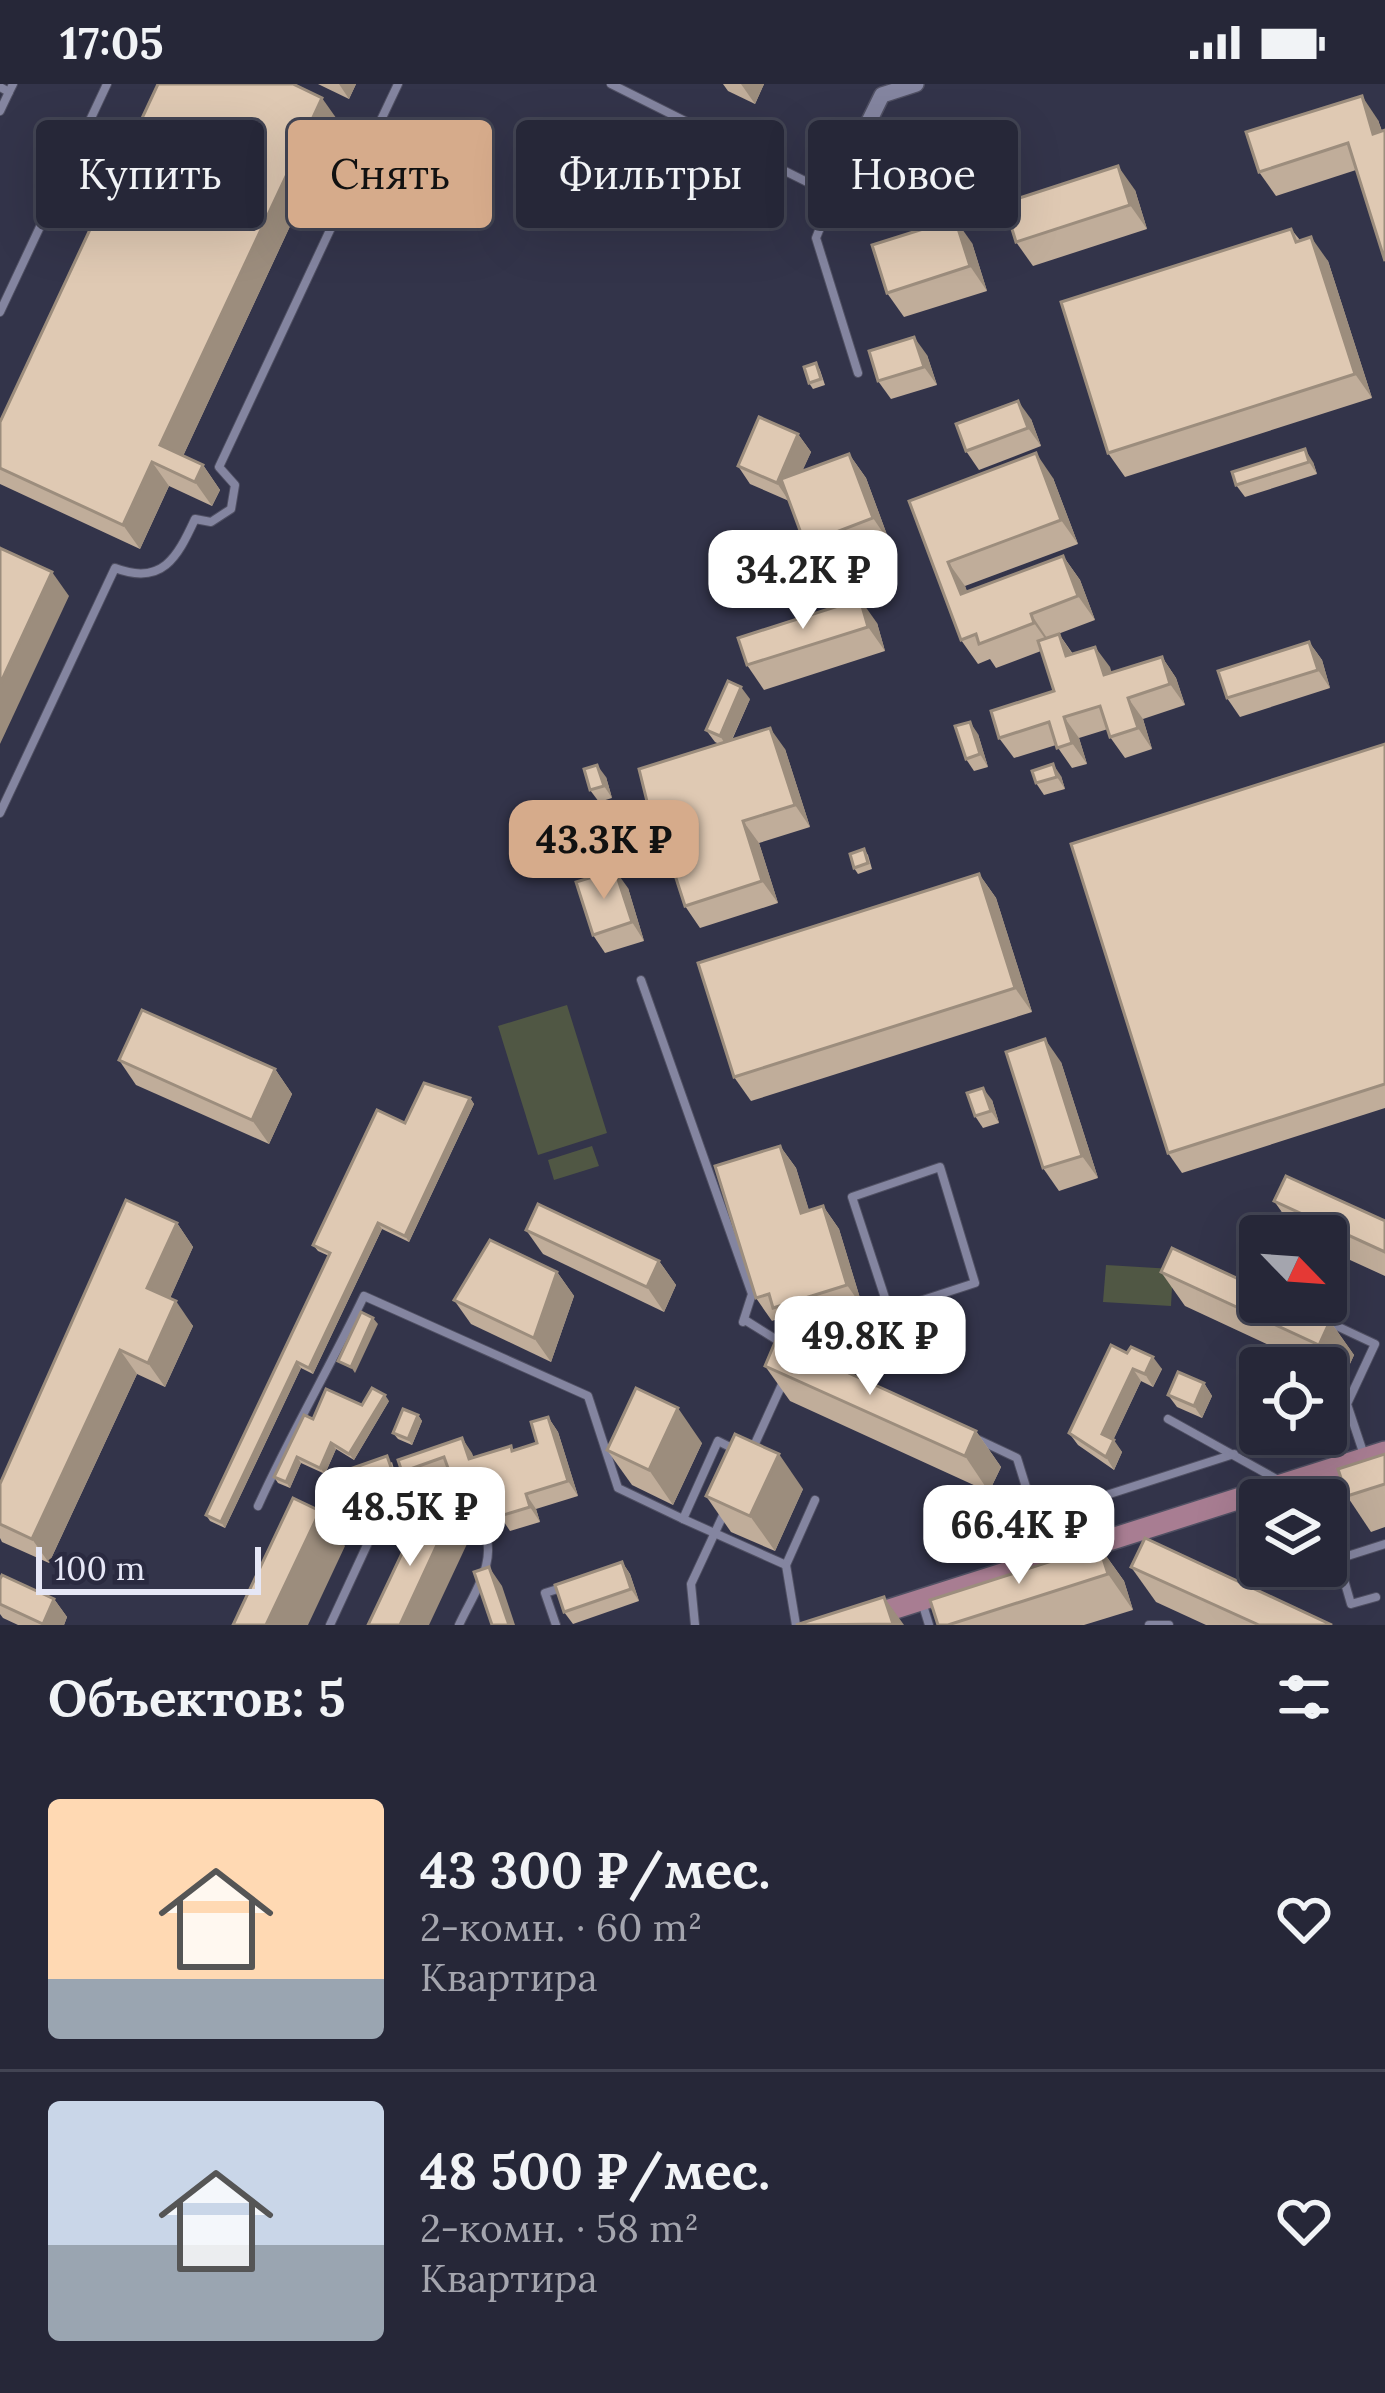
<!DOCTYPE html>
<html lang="ru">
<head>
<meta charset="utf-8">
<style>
	body { margin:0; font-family:Lora,serif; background:#2e2f40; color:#f1f3f6; height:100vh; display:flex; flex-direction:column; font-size:45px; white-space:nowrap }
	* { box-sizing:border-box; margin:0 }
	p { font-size:39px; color:#a4a5ae }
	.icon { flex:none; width:66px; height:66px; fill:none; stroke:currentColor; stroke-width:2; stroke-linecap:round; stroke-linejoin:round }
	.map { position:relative; height:1541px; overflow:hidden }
	.side { display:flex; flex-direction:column; background:#262738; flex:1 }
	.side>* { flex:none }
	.banner { position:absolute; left:36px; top:36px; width:1314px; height:108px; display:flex; gap:24px }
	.needle { width:78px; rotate:115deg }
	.tools { position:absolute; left:1239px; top:1131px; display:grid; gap:24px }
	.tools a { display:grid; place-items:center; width:108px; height:108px; border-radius:12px; background:#262738; box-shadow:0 12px 48px #0002,0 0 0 3px #424453; font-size:60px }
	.scale { position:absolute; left:36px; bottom:30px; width:225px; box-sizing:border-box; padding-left:12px; border:6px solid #e6e7f6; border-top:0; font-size:33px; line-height:42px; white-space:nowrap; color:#e6e7f6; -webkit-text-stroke:9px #2a2a40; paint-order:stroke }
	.price { position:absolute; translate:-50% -102px; padding:0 27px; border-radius:24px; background:#fff; color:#222; font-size:39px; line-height:78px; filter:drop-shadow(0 3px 6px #0008) }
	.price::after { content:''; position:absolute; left:50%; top:72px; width:36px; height:27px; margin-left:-18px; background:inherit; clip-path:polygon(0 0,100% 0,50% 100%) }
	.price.on { background:#d6ab8b; color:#111 }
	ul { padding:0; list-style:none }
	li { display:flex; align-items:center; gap:36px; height:300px; padding:0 48px }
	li+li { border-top:3px solid #424453 }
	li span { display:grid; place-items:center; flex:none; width:336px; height:240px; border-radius:12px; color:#555 }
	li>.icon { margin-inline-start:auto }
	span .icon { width:144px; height:144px; fill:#fffc; stroke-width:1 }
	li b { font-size:51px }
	h2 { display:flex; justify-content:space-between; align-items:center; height:144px; padding:0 48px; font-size:51px }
	.pill { padding:0 42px; border-radius:12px; background:#262738; box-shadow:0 12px 48px #0002,0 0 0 3px #424453; font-size:42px; line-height:108px }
	.pill.on { background:#d6ab8b; color:#111 }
	.status { display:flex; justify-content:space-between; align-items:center; height:84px; padding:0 60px; background:#262738; direction:ltr }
	.status svg { height:33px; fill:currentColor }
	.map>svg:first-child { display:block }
	.green { fill:#505744 }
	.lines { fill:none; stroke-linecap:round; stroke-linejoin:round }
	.service-casing { stroke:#505063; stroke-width:10 }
	.minor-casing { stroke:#505063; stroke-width:18 }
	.secondary-casing { stroke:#505063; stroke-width:24 }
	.service { stroke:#8485a0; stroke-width:8 }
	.minor { stroke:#8485a0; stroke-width:15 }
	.secondary { stroke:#a87d92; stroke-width:21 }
	.wall { fill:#c0ad9a }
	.shaded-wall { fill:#9c8d7d }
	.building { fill:#dfc9b3; stroke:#9c8d7d; stroke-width:3 }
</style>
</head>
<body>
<div class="status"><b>17:05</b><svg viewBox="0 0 49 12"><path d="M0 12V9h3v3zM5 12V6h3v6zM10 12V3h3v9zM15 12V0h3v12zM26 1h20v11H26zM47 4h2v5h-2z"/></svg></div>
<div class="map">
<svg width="1385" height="1541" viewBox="0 0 1385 1541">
	<rect width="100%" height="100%" fill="#33344a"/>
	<g class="green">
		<path d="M567 921 607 1049 538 1071 498 942Z"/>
		<path d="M592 1062 599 1082 554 1096 548 1076Z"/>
		<path d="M1106 1181 1173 1185 1171 1222 1103 1218Z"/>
	</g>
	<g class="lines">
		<g class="service-casing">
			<g id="service">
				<path d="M611 0 833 111 816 154 858 289"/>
				<path d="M0 3 9 8 13 0"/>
				<path d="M0 27 9 8"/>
				<path d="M0 228 107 0"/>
				<path d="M0 729 115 484C162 502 177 474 195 435L211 438 231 425 235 401 219 383 338 129 354 131 374 118 378 95 362 76 398 0"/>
				<path d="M641 896 752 1210 743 1238"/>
				<path d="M1274 1152 1289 1122"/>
				<path d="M1251 1202 1260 1183"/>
				<path d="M745 1236 785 1261 975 1199 940 1083 852 1113 889 1226"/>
				<path d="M1326 1237 1375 1260 1347 1320 1365 1374"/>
				<path d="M1168 1335 1280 1397"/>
				<path d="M979 1356 1017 1374 1048 1474"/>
				<path d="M753 1364 784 1296"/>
				<path d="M734 1365 718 1357 683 1435 786 1481 815 1416"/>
				<path d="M1312 1393 1319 1416"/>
				<path d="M258 1422C291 1349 330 1283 364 1212L588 1312 618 1404 683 1435"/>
				<path d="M1326 1437 1338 1475 1385 1460"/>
				<path d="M1076 1465 1063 1425 1234 1370"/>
				<path d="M1338 1475 1351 1520 1376 1513"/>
				<path d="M786 1481 796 1541"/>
				<path d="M922 1518 929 1541"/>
				<path d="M330 1541 380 1433 440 1425 482 1441C500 1476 474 1508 459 1541"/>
				<path d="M556 1541 545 1509 564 1503"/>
				<path d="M695 1541 691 1500 725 1427"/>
				<path d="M1149 1541H1169"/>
			</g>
		</g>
		<g class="minor-casing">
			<path id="minor" d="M833 111 882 11 916 0"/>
		</g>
		<g class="secondary-casing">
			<path id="secondary" d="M842 1541 1385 1368"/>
		</g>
		<use href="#service" class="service"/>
		<use href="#minor" class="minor"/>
		<use href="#secondary" class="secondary"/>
	</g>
	<g class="wall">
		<path d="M158 0 339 38 326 66 336 70 353 94 345 110 312 95 183 372 203 381 220 406 212 422 169 402 140 465 0 400V338Z"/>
		<path d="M318 0H356L349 15Z"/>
		<path d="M723 0H764L755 20 728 7Z"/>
		<path d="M1378 36 1382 47 1356 86 1276 112 1259 88Z"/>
		<path d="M1135 106 1147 145 1033 182 1016 158Z"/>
		<path d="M1291 145 1300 156 1328 177 1372 314 1125 393 1108 369Z"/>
		<path d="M972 159 987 207 904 233 887 209Z"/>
		<path d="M927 271 937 301 891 315 878 297Z"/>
		<path d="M816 279 820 286 825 301 813 305 809 299Z"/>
		<path d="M1031 335 1041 362 979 386 966 367Z"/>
		<path d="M798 350 811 368 802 387 849 370 866 394 890 459 822 484 805 460 789 417 750 400 738 382Z"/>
		<path d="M1313 378 1317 390 1245 413 1236 401 1232 388Z"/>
		<path d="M1053 394 1078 460 965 502 967 508 1063 472 1080 496 1095 536 1050 553 1059 550 1073 570 1095 563 1112 589 1162 573 1176 594 1185 621 1143 635 1152 665 1125 674 1110 653 1108 645 1079 654 1087 680 1072 684 1056 661 1014 674 999 654 1054 607 1041 567 996 584 990 575 978 580 961 556 909 417Z"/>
		<path d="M877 539 885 567 764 606 747 581Z"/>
		<path d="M1309 558 1322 576 1330 604 1240 633 1227 614Z"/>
		<path d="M750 615 732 656 785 665 810 743 759 759 778 819 700 844 685 822 672 782 658 762 719 660 715 658 706 646Z"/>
		<path d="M978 650 988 683 974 687 966 675Z"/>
		<path d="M1385 660V1024L1182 1089 1168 1069Z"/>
		<path d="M1061 692 1065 705 1044 711 1036 699Z"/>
		<path d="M606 693 612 714 599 718 590 706Z"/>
		<path d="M864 765 868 771 872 785 858 790 854 784Z"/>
		<path d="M979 790 996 814 1032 928 751 1017 734 993Z"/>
		<path d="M628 804 644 857 605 869 593 851Z"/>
		<path d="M119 976 275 985 292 1010 269 1060 136 1001Z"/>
		<path d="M1061 978 1098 1094 1059 1107 1043 1084Z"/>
		<path d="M470 1014 474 1020 409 1158 382 1145 313 1290 301 1284 225 1444 210 1437 206 1431 329 1172 318 1167 313 1161 405 1039Z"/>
		<path d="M992 1016 999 1039 983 1044 975 1032Z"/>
		<path d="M780 1062 796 1084 809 1127 823 1122 839 1145 863 1224 789 1247 780 1234 772 1237 756 1214Z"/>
		<path d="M1274 1117 1385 1137V1192L1326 1165V1152H1299Z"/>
		<path d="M177 1139 193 1163 170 1214 193 1242 165 1303 137 1290 49 1479 2 1458 0 1454V1400Z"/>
		<path d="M526 1146 659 1177 676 1201 664 1228 543 1170Z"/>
		<path d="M557 1188 574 1212 551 1278 471 1240 454 1216Z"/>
		<path d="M1161 1188 1330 1237 1354 1271 1343 1295 1326 1288V1284H1318L1185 1222Z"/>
		<path d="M1111 1261 1162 1285 1153 1303 1141 1297 1113 1356 1122 1368 1114 1386 1078 1361 1069 1349Z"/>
		<path d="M765 1282 976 1347 1001 1383 989 1408 790 1317Z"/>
		<path d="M1204 1299 1212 1312 1202 1334 1177 1323 1168 1311Z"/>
		<path d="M389 1317 354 1376 336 1365 325 1390 301 1379 290 1404 278 1399 274 1393 313 1335 362 1321Z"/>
		<path d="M418 1331 422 1337 412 1361 398 1355 393 1349Z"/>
		<path d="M548 1333 558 1348 578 1412 536 1425 540 1438 510 1447 500 1432 496 1419 468 1427 458 1412 450 1390 412 1403 402 1388 462 1354 474 1374 514 1366 537 1359Z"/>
		<path d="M702 1359 673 1421 632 1401 607 1366Z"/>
		<path d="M1385 1370V1443L1371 1448 1347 1412Z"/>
		<path d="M392 1378 396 1392 374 1400 378 1413 355 1421 350 1415 355 1399Z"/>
		<path d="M803 1405 775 1467 731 1448 706 1412Z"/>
		<path d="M1099 1462 1124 1497 1133 1526 1084 1541H938Z"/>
		<path d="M622 1478 630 1490 639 1517 573 1540 564 1528Z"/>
		<path d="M1131 1483 1332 1541H1206L1156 1518Z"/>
		<path d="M0 1495 54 1515 67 1533 64 1541H18L3 1534 0 1530Z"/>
	</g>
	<g class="shaded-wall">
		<path d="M339 0H356L349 15Z"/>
		<path d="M741 0H764L755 20Z"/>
		<path d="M1362 12 1378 36 1385 57 1373 50Z"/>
		<path d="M322 14 339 38 320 79 303 55Z"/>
		<path d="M336 70 353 94 345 110 328 86Z"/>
		<path d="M296 71 312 95 177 385 160 361Z"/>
		<path d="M1118 82 1135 106 1147 145 1130 121Z"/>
		<path d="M955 135 972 159 987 207 970 182Z"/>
		<path d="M1311 153 1328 177 1372 314 1355 290Z"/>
		<path d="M914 253 927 271 937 301 924 283Z"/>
		<path d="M1018 317 1031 335 1041 362 1028 344Z"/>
		<path d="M798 350 811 368 789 417 777 399Z"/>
		<path d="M1305 365 1313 378 1317 390 1309 378Z"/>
		<path d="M1036 369 1053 394 1078 460 1061 436Z"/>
		<path d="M849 370 866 394 890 459 873 434Z"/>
		<path d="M152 378 169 402 140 465 123 441Z"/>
		<path d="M203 381 220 406 212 422 195 398Z"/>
		<path d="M1063 472 1080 496 1095 536 1078 512Z"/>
		<path d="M948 478 965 502 978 534 961 510Z"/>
		<path d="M52 488 69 512 0 660V600Z"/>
		<path d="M860 515 877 539 885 567 868 543Z"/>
		<path d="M1031 530 1047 554 1051 563 1034 539Z"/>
		<path d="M1059 550 1073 571 1066 572Z"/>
		<path d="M1309 558 1322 576 1330 604 1318 586Z"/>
		<path d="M1095 563 1110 583 1119 612 1104 591Z"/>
		<path d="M1162 573 1176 594 1185 621 1170 600Z"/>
		<path d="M741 603 750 615 728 664 720 652Z"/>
		<path d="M1128 614 1143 635 1152 665 1138 644Z"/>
		<path d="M1064 633 1079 654 1087 680 1072 659Z"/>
		<path d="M970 638 978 650 988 683 980 670Z"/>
		<path d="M770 644 785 665 810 743 795 721Z"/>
		<path d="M1053 680 1061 692 1065 705 1057 693Z"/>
		<path d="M597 681 606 693 612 714 604 702Z"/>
		<path d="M743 737 759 759 778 819 762 797Z"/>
		<path d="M615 786 628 804 644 857 632 838Z"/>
		<path d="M979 790 996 814 1032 928 1015 904Z"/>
		<path d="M1045 955 1061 978 1098 1094 1082 1072Z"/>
		<path d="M275 985 292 1010 269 1060 252 1036Z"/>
		<path d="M983 1004 992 1016 999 1039 991 1027Z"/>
		<path d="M470 1014 474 1020 409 1158 405 1152Z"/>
		<path d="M780 1062 796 1084 817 1152 801 1129Z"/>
		<path d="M823 1122 839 1145 863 1224 847 1201Z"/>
		<path d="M177 1139 193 1163 164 1228 147 1204Z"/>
		<path d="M378 1139 382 1145 313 1290 309 1284Z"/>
		<path d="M659 1177 676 1201 664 1228 647 1203Z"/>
		<path d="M557 1188 574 1212 551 1278 534 1254Z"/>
		<path d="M176 1217 193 1242 165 1303 148 1279Z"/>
		<path d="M373 1234 378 1240 355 1289 351 1283Z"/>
		<path d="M1330 1237 1354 1271 1343 1295 1319 1261Z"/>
		<path d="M120 1266 137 1290 49 1479 32 1455Z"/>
		<path d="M1153 1273 1162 1285 1153 1303 1145 1290Z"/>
		<path d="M297 1278 301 1284 225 1444 221 1438Z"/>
		<path d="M1133 1285 1141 1297 1110 1363 1102 1350Z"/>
		<path d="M1204 1299 1212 1312 1202 1334 1194 1322Z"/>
		<path d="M385 1311 389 1317 354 1376 349 1370Z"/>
		<path d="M678 1324 702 1359 673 1421 649 1386Z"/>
		<path d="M418 1331 422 1337 412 1361 408 1355Z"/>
		<path d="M548 1333 558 1348 578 1412 568 1397Z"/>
		<path d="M976 1347 1001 1383 989 1408 965 1372Z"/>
		<path d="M462 1354 472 1369 480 1390 469 1375Z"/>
		<path d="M1114 1356 1122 1368 1114 1386 1106 1373Z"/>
		<path d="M331 1359 336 1365 325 1390 320 1384Z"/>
		<path d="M779 1370 803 1405 775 1467 750 1432Z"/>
		<path d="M297 1373 301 1379 290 1404 286 1398Z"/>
		<path d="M526 1410 536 1425 540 1438 530 1423Z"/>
		<path d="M320 1427 345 1462 308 1541H266Z"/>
		<path d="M449 1435 467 1460 429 1541H400Z"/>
		<path d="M1099 1462 1124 1497 1133 1526 1108 1490Z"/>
		<path d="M622 1478 630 1490 639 1517 631 1505Z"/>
		<path d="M489 1483 502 1502 515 1541H509Z"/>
		<path d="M884 1513 904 1541H893Z"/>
		<path d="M54 1515 67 1533 64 1541H43Z"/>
	</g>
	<g class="building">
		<path d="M158 0H293L322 14 303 55 336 70 328 86 296 71 160 361 203 381 195 398 152 378 123 441 0 384V338Z"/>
		<path d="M1362 12 1373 50 1385 46V177L1348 59 1259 88 1246 48Z"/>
		<path d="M1118 82 1130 121 1016 158 1004 119Z"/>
		<path d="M955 135 970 182 887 209 872 161Z"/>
		<path d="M1291 145 1296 158 1311 153 1355 290 1108 369 1061 218Z"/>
		<path d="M914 253 924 283 878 297 869 267Z"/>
		<path d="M816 279 821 295 809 299 804 283Z"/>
		<path d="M1018 317 1028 344 966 367 956 340Z"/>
		<path d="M759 333 798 350 777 399 738 382Z"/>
		<path d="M1305 365 1309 378 1236 401 1232 388Z"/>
		<path d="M1036 369 1061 436 948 478 961 510 1063 472 1078 512 1031 530 1034 539 979 560 976 550 961 556 909 417Z"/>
		<path d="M849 370 873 434 805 460 781 395Z"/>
		<path d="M0 464 52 488 0 600Z"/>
		<path d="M860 515 868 543 747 581 738 554Z"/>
		<path d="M1059 550 1066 572 1095 563 1104 591 1162 573 1170 600 1128 614 1138 644 1110 653 1100 622 1064 633 1072 659 1057 664 1049 638 999 654 991 627 1054 607 1038 557Z"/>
		<path d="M1309 558 1318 586 1227 614 1218 587Z"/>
		<path d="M728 597 741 603 720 652 706 646Z"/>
		<path d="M970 638 980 670 966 675 955 642Z"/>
		<path d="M770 644 795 721 743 737 762 797 685 822 665 760 658 762 639 685Z"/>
		<path d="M1385 660V1000L1168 1069 1071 760Z"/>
		<path d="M1053 680 1057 693 1036 699 1032 687Z"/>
		<path d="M597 681 604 702 590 706 584 685Z"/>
		<path d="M864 765 868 779 854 784 850 770Z"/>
		<path d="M615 786 632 838 593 851 576 798Z"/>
		<path d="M979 790 1015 904 734 993 698 879Z"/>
		<path d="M142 926 275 985 252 1036 119 976Z"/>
		<path d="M1045 955 1082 1072 1043 1084 1006 968Z"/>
		<path d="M424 999 470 1014 405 1152 378 1139 309 1284 297 1278 221 1438 206 1431 330 1169 313 1161 377 1026 405 1039Z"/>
		<path d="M983 1004 991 1027 975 1032 967 1009Z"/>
		<path d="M780 1062 801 1129 823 1122 847 1201 773 1224 769 1210 756 1214 715 1082Z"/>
		<path d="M1286 1092 1385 1137V1168L1274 1117Z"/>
		<path d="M126 1116 177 1139 147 1204 176 1217 148 1279 120 1266 32 1455 0 1440V1400Z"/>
		<path d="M538 1120 659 1177 647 1203 526 1146Z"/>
		<path d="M490 1156 557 1188 534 1254 454 1216Z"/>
		<path d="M1172 1164 1260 1205V1218H1289L1330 1237 1319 1261 1161 1188Z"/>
		<path d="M361 1228 373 1234 351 1283 338 1277Z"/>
		<path d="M776 1256 976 1347 965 1372 765 1282Z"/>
		<path d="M1111 1261 1127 1269 1131 1263 1153 1273 1145 1290 1133 1285 1102 1350 1114 1356 1106 1373 1069 1349Z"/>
		<path d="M1178 1288 1204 1299 1194 1322 1168 1311Z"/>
		<path d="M372 1304 385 1311 349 1370 331 1359 320 1384 297 1373 286 1398 274 1393 304 1331 313 1335 326 1305 362 1321Z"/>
		<path d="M636 1304 678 1324 649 1386 607 1366Z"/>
		<path d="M403 1325 418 1331 408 1355 393 1349Z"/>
		<path d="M548 1333 568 1397 526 1410 530 1423 500 1432 490 1402 458 1412 444 1373 402 1388 398 1376 462 1354 469 1375 511 1362 512 1367 537 1359 531 1338Z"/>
		<path d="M735 1350 779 1370 750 1432 706 1412Z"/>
		<path d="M1385 1370V1400L1347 1412 1338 1385Z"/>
		<path d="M387 1372 392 1386 370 1394 374 1406 350 1415 346 1402 355 1399 350 1385Z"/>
		<path d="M293 1414 320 1427 266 1541H233Z"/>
		<path d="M424 1423 449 1435 400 1541H368Z"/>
		<path d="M1145 1454 1332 1541H1259L1131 1483Z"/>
		<path d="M1099 1462 1108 1490 948 1541H938L930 1516Z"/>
		<path d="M622 1478 631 1505 564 1528 555 1501Z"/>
		<path d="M489 1483 509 1541H492L474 1488Z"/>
		<path d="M2 1491 54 1515 43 1540 0 1520V1495Z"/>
		<path d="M884 1513 893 1540 796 1541Z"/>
	</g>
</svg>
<div class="tools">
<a><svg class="needle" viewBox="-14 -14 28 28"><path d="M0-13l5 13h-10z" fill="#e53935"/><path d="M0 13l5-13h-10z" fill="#a4a5ae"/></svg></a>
<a><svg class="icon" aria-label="locate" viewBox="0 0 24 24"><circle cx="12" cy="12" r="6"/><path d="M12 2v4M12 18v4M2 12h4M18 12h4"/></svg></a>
<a><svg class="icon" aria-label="layers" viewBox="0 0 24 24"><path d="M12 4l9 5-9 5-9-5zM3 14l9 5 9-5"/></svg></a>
</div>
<div class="scale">100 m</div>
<b class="price" style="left:803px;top:548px">34.2K ₽</b>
<b class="price on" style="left:604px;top:818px">43.3K ₽</b>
<b class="price" style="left:870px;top:1314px">49.8K ₽</b>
<b class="price" style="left:410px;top:1485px">48.5K ₽</b>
<b class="price" style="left:1019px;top:1503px">66.4K ₽</b>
<div class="banner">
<a class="pill">Купить</a>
<a class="pill on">Снять</a>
<a class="pill">Фильтры</a>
<a class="pill">Новое</a>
</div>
</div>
<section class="side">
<h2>Объектов: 5<svg class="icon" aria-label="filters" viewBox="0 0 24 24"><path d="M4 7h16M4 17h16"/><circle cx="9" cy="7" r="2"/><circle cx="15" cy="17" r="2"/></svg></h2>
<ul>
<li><span style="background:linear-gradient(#ffd9b3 75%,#9aa5b1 0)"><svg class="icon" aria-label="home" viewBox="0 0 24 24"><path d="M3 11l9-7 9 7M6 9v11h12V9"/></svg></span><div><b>43 300 ₽/мес.</b><p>2-комн. · 60 m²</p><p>Квартира</p></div><svg class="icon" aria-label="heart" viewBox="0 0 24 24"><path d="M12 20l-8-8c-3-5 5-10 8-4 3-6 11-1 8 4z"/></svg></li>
<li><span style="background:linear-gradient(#c9d6e8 60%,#9aa5b1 0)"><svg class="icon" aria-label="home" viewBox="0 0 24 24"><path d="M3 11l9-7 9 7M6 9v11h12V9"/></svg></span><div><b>48 500 ₽/мес.</b><p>2-комн. · 58 m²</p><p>Квартира</p></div><svg class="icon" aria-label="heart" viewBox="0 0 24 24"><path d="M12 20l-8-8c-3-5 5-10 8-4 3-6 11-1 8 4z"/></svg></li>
</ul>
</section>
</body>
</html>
